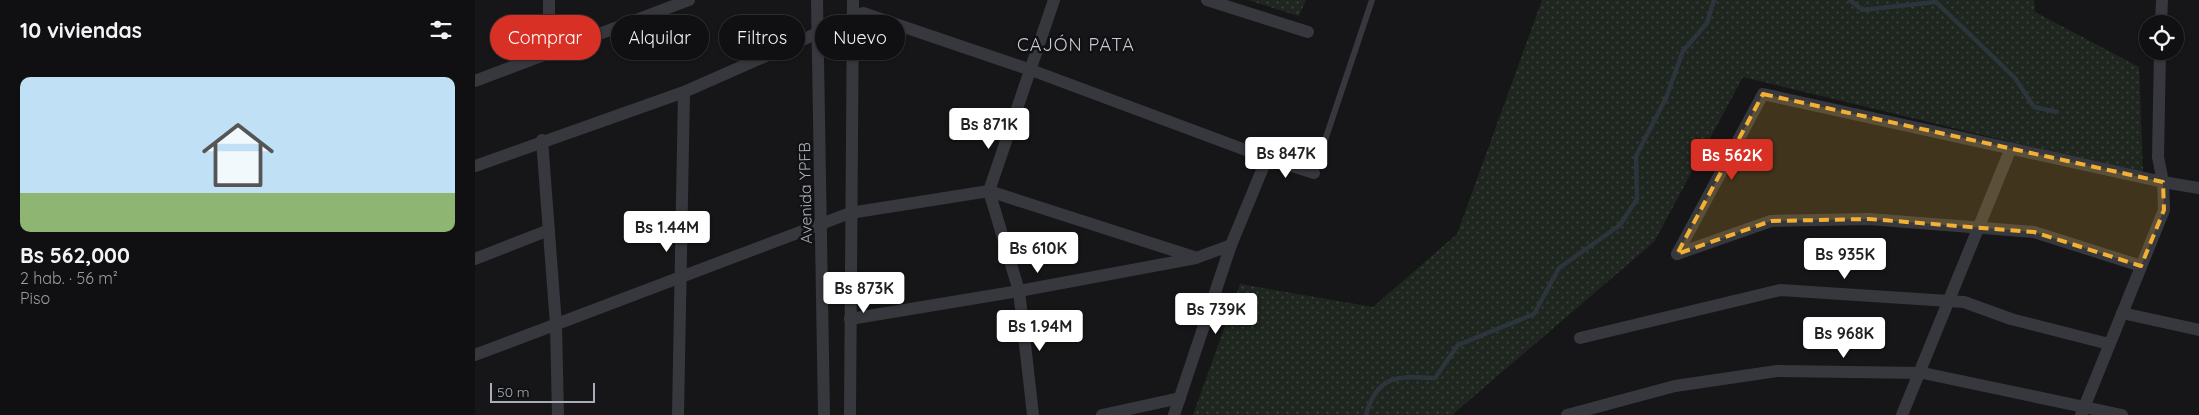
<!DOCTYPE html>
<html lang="es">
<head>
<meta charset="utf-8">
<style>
	body { margin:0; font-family:Quicksand,sans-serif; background:#1e1e20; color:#f1f3f6; height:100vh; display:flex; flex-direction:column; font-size:19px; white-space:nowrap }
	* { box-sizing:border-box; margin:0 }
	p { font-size:16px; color:#9c9d9f }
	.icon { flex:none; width:28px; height:28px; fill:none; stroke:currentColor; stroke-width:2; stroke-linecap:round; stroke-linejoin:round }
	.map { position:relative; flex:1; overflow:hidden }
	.side { display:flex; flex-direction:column; background:#101012; width:475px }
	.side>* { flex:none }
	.hud { position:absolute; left:15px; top:15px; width:475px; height:45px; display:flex; gap:10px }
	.buttons { position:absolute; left:1664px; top:15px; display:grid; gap:10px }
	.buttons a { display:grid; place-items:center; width:45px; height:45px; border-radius:50%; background:#101012; box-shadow:0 1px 4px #0004,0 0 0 1px #303032; font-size:25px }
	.scale { position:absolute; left:15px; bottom:12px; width:105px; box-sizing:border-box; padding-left:5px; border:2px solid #a8adb8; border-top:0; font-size:14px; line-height:18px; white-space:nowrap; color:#a8adb8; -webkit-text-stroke:4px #111113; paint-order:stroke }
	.price { position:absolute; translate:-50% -42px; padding:0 11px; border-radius:5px; background:#fff; color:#222; font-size:16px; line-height:32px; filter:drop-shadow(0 1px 2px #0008) }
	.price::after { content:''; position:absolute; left:50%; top:30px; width:15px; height:11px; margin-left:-8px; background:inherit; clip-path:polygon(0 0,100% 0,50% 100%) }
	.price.on { background:#d93025; color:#fff }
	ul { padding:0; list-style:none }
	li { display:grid; align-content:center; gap:10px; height:265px; padding:0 20px }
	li+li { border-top:1px solid #303032 }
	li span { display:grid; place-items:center; height:155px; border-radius:10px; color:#555 }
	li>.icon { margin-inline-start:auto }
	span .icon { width:90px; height:90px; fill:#fffc; stroke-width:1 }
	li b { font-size:21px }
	h2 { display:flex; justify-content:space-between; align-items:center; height:60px; padding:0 20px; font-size:21px }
	.pill { padding:0 18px; border-radius:22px; background:#101012; box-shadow:0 1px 4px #0004,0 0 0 1px #303032; font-size:18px; line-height:45px }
	.pill.on { background:#d93025; color:#fff }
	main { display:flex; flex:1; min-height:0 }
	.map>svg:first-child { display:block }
	.grass { fill:url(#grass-dots) }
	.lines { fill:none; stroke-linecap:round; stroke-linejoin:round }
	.stream { stroke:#2c353c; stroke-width:4.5 }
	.service { stroke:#37383d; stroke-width:6 }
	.minor { stroke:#37383d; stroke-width:12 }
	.marked { fill:#f2b134; fill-opacity:0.2; stroke:#f2b134; stroke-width:4; stroke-dasharray:10 6; stroke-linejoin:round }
	.labels { text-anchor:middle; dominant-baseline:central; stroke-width:5; stroke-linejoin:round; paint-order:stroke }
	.street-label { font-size:16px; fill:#a8adb8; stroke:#111113 }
	.neighbourhood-label { font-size:18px; letter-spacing:1px; fill:#c9ccd4; stroke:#111113 }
</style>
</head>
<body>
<main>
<section class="side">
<h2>10 viviendas<svg class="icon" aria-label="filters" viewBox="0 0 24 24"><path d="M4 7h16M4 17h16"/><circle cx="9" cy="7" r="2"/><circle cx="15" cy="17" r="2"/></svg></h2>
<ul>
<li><span style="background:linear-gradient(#bfe0f5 75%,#8fb573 0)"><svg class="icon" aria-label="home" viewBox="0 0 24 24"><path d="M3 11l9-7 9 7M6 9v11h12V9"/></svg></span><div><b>Bs 562,000</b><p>2 hab. · 56 m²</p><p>Piso</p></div></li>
</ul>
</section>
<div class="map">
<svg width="1724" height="415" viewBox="0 0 1724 415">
	<defs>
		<pattern id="grass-dots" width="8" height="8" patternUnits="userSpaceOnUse" patternTransform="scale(1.25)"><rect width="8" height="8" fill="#1e261f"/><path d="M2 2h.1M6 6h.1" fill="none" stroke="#3c433d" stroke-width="1.8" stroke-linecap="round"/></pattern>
	</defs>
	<rect width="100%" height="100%" fill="#161618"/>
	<g class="grass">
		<path d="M773 0H831L824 16Z"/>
		<path d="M1067 0H1559L1560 12 1664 67 1668 174 1268 77 1179 242 977 415H718L765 284 898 307 982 234Z"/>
	</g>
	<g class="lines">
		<g class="stream">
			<path d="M1375 0 1387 10 1461 2 1540 78 1559 107 1582 112"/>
			<path d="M891 415C902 374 924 376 960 378L983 345 1059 314 1084 268 1145 225 1162 199 1161 156 1191 98 1208 51 1232 23 1239 0"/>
		</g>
		<path class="service" d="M839 173 897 0"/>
		<g class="minor">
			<path d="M74 0V53"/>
			<path d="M342 0 349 415"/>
			<path d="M732 0 833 32"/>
			<path d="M1686 24 1687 0"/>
			<path d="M0 81 214 0"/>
			<path d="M67 140 81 325 83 415"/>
			<path d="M0 166 209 92 388 13 556 70 792 158 839 173"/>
			<path d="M514 191 544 291 558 415"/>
			<path d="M514 191 719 257"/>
			<path d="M1202 254 1288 94 1688 182 1724 188"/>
			<path d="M1202 254 1296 221 1394 219 1559 232 1666 266"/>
			<path d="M0 259 74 230"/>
			<path d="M1647 313 1724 330"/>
			<path d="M375 319 544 291 721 258 756 245"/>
			<path d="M1105 338 1305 290 1489 302 1536 319 1634 344"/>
			<path d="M0 355 375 213 514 191 579 0"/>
			<path d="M203 415 209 92"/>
			<path d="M375 415 378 0"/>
			<path d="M627 415 705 398"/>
			<path d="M699 415 756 245 792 158"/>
			<path d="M1092 415 1200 386 1302 371 1448 373 1647 415"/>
			<path d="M1427 415 1536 148"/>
			<path d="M1606 415 1689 210 1688 182 1683 157 1685 51"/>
		</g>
	</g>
	<path class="marked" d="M1288 94 1688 182 1689 210 1666 266 1559 232 1394 219 1296 221 1202 254Z"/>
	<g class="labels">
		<g class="street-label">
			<text transform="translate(330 193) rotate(-91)">Avenida YPFB</text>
		</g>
		<g class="neighbourhood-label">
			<text x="601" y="44">CAJÓN PATA</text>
		</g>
	</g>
</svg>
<div class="buttons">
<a><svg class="icon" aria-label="locate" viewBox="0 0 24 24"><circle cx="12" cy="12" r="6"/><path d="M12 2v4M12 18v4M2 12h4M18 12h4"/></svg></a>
</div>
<div class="scale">50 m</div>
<b class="price" style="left:514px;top:150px">Bs 871K</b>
<b class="price" style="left:811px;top:179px">Bs 847K</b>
<b class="price on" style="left:1257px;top:181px">Bs 562K</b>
<b class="price" style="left:192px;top:253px">Bs 1.44M</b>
<b class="price" style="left:563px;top:274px">Bs 610K</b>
<b class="price" style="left:1370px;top:280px">Bs 935K</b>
<b class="price" style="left:389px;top:314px">Bs 873K</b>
<b class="price" style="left:741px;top:335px">Bs 739K</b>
<b class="price" style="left:565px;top:352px">Bs 1.94M</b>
<b class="price" style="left:1369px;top:359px">Bs 968K</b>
<div class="hud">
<a class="pill on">Comprar</a>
<a class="pill">Alquilar</a>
<a class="pill">Filtros</a>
<a class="pill">Nuevo</a>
</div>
</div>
</main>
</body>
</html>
